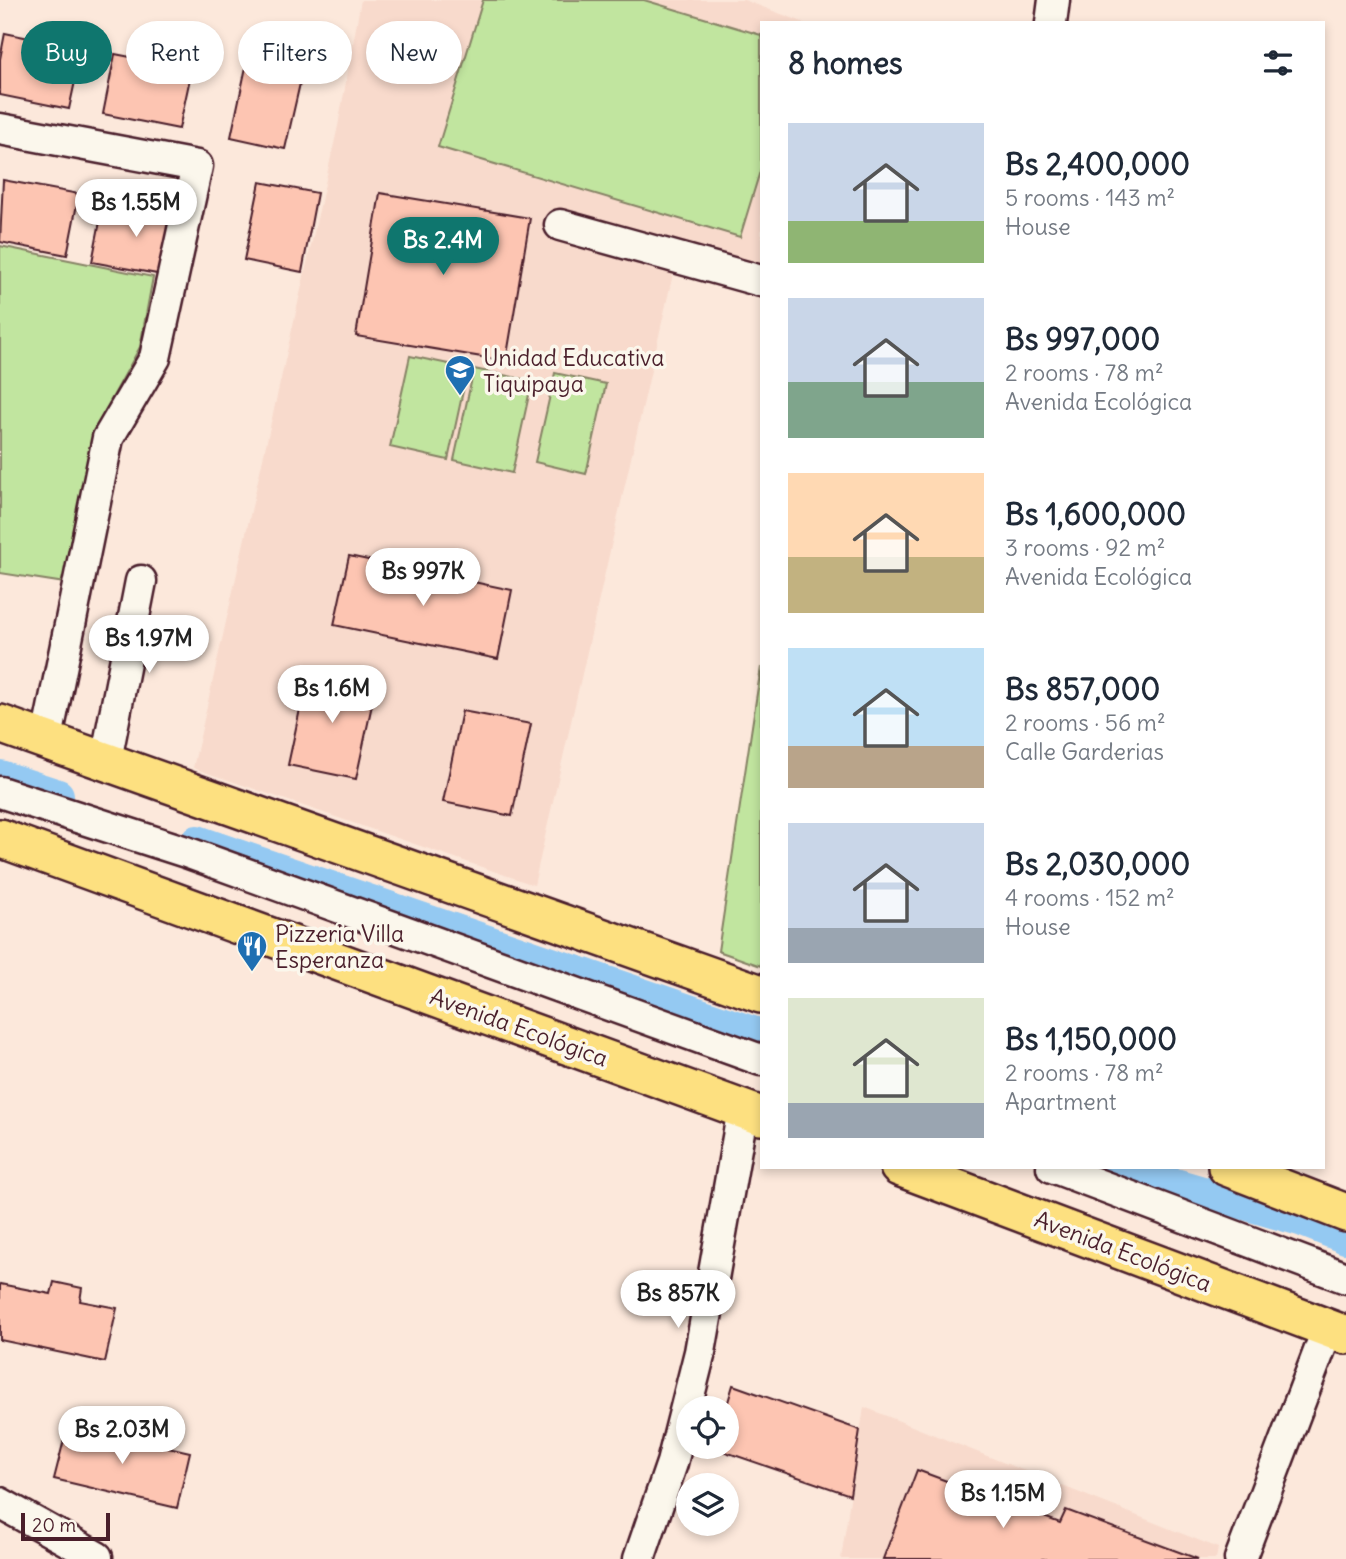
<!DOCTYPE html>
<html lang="en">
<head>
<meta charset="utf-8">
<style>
	body { margin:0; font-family:Delius,sans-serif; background:#f6f6f7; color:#1f2937; height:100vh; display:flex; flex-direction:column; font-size:26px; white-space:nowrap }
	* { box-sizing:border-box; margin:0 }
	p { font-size:23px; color:#747a83 }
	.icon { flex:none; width:38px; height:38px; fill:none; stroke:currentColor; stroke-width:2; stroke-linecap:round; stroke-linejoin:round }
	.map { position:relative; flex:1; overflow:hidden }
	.side { position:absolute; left:760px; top:21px; width:565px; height:1148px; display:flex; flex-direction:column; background:#fff; border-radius:0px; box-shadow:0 4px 10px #0003 }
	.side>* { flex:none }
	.hud { position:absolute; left:21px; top:21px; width:634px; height:63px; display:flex; gap:14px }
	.controls { position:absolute; left:676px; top:1396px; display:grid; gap:14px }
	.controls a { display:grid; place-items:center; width:63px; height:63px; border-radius:50%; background:#fff; box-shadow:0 4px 10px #0003; font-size:35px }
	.scale { position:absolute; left:21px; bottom:18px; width:89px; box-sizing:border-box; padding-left:7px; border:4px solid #4a1f2b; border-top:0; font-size:19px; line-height:24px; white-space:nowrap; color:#4a1f2b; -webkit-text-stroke:5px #fbf7ec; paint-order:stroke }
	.price { position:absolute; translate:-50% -60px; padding:0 16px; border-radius:24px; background:#fff; color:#222; font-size:23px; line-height:46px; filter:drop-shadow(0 2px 4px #0008) }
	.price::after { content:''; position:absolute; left:50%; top:42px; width:21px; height:16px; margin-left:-10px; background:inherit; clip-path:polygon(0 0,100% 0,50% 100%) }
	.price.on { background:#0f766e; color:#fff }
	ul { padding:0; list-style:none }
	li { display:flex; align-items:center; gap:21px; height:175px; padding:0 28px }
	li span { display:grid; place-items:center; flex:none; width:196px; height:140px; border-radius:0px; color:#555 }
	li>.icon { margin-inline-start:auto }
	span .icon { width:84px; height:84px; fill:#fffc; stroke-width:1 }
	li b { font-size:30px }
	h2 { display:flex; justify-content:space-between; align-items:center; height:84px; padding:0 28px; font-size:30px }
	.chip { padding:0 24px; border-radius:32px; background:#fff; box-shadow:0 4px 10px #0003; font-size:24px; line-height:63px }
	.chip.on { background:#0f766e; color:#fff }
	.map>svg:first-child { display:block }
	.built { fill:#f8dacc }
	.green { fill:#c1e59f; stroke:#868265; stroke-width:2 }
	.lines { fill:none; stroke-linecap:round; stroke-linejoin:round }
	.canal { stroke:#94c9f2; stroke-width:32 }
	.building { fill:#fdc5b2; stroke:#4a1f2b; stroke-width:2 }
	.minor-casing { stroke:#4a1f2b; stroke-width:35 }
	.major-casing { stroke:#4a1f2b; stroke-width:42 }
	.minor { stroke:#fbf7ec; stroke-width:30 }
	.major { stroke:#fde080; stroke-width:37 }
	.labels { text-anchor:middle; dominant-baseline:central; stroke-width:7; stroke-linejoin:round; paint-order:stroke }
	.poi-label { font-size:23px; fill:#4a1f2b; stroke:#fbf7ec; text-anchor:start }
	.street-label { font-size:23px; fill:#4a1f2b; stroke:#fbf7ec }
</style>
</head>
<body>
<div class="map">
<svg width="1346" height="1559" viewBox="0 0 1346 1559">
	<rect width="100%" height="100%" fill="#fce8db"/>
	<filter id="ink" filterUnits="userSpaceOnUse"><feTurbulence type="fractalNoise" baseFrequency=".0143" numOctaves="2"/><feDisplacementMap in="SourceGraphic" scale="14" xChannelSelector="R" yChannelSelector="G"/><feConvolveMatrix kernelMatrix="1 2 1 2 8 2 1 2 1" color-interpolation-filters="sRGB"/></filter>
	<g filter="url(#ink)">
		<g class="built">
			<path d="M361 0H744L805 23H761V294L675 265 534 885 193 768 338 126Z"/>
			<path d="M864 1407 1218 1548 1216 1559H841Z"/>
		</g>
		<g class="green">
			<path d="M483 0H644L761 35V168L740 237 438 147Z"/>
			<path d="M0 246 153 277 140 347 95 429 65 583 0 573Z"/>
			<path d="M410 356 468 368 448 460 390 447Z"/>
			<path d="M474 369 532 381 512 473 454 460Z"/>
			<path d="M555 373 606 384 586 474 535 462Z"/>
			<path d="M761 667V966L718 951Z"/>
		</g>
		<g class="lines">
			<g class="canal">
				<path d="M0 776 58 795"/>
				<path d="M197 841 761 1035"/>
				<path d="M1117 1167 1303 1221 1346 1238"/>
			</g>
		</g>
		<g class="building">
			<path d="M5 33 82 49 69 109 0 95V59Z"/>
			<path d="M115 54 192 69 179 129 103 114Z"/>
			<path d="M246 67 301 79 285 149 231 137Z"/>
			<path d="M3 180 79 194 67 255 0 242Z"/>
			<path d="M260 182 317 193 302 272 244 260Z"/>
			<path d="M380 193 530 218 506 361 356 336Z"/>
			<path d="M104 201 180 217 168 276 92 262Z"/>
			<path d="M349 556 512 590 498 659 334 625Z"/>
			<path d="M308 672 376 686 356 779 288 765Z"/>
			<path d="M462 711 531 724 512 816 443 802Z"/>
			<path d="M54 1282 82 1288 80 1301 117 1308 105 1362 0 1340V1284L51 1294Z"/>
			<path d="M733 1385 860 1430 850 1495 714 1448 726 1447V1409Z"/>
			<path d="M68 1424 190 1452 177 1508 54 1479Z"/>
			<path d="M917 1470 1060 1523 1066 1510 1198 1559H883Z"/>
		</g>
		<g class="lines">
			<g class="minor-casing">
				<g id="minor">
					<path d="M1051 23 1054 0"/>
					<path d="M0 129 197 166 155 358 108 438 47 738"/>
					<path d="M560 225 761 281"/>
					<path d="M106 760 141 581"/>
					<path d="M0 792 186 852 761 1060"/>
					<path d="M1052 1167 1346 1278"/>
					<path d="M0 1503 97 1557"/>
					<path d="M639 1559 672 1463 700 1352 743 1109"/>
					<path d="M1240 1559 1328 1328"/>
				</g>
			</g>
			<g class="major-casing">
				<g id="major">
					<path d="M0 724 761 994"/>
					<path d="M0 838 761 1116"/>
					<path d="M899 1167 1346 1335"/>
					<path d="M1227 1167 1346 1213"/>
				</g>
			</g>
			<use href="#minor" class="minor"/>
			<use href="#major" class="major"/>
		</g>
	</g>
	<defs>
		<g id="school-pin" transform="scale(1.575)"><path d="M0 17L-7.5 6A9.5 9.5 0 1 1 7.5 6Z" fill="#1f6fb2" stroke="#fbf7ec"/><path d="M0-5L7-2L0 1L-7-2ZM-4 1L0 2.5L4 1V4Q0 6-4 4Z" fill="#fff"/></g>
		<g id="restaurant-pin" transform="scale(1.575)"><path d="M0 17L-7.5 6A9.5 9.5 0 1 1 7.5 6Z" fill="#1f6fb2" stroke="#fbf7ec"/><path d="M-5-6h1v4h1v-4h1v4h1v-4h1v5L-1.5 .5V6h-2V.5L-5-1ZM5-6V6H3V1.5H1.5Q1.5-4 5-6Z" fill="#fff"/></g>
	</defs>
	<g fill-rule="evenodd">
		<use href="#school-pin" x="460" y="370"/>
		<use href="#restaurant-pin" x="252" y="946"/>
	</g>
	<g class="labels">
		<g class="poi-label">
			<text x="483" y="357">Unidad Educativa<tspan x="483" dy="26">Tiquipaya</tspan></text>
			<text x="275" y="933">Pizzeria Villa<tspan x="275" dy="26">Esperanza</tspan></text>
		</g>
		<g class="street-label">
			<text transform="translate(519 1027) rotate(20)">Avenida Ecológica</text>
			<text transform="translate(1123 1251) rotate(21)">Avenida Ecológica</text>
		</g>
	</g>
</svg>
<div class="controls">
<a><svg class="icon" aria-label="locate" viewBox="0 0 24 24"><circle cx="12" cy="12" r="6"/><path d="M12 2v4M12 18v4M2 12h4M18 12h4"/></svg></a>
<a><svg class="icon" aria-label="layers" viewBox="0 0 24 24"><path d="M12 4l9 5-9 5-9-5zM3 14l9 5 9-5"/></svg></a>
</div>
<div class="scale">20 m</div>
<b class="price" style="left:136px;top:239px">Bs 1.55M</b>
<b class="price on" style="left:443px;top:277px">Bs 2.4M</b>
<b class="price" style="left:423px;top:608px">Bs 997K</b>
<b class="price" style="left:149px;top:675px">Bs 1.97M</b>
<b class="price" style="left:332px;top:725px">Bs 1.6M</b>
<b class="price" style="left:678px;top:1330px">Bs 857K</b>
<b class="price" style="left:122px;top:1466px">Bs 2.03M</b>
<b class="price" style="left:1003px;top:1530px">Bs 1.15M</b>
<div class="hud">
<a class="chip on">Buy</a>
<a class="chip">Rent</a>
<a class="chip">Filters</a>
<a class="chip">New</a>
</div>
<section class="side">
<h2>8 homes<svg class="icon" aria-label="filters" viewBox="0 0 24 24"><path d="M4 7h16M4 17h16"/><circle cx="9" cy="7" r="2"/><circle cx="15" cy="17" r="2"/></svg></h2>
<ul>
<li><span style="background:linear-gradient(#c9d6e8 70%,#8fb573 0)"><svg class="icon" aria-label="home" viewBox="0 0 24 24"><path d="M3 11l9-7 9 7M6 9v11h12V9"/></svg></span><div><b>Bs 2,400,000</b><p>5 rooms · 143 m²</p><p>House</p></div></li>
<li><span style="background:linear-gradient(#c9d6e8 60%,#7fa58c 0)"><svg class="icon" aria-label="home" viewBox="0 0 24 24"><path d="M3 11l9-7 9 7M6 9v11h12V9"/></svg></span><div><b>Bs 997,000</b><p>2 rooms · 78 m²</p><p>Avenida Ecológica</p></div></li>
<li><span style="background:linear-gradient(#ffd9b3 60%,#c2b280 0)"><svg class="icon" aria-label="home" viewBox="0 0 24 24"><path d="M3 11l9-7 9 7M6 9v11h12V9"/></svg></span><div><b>Bs 1,600,000</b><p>3 rooms · 92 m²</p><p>Avenida Ecológica</p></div></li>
<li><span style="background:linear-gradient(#bfe0f5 70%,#b9a48a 0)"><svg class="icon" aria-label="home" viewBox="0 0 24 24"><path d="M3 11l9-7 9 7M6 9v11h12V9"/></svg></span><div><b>Bs 857,000</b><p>2 rooms · 56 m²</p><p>Calle Garderias</p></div></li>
<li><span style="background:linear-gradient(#c9d6e8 75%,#9aa5b1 0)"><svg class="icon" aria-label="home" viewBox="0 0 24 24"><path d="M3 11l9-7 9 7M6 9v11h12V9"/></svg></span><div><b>Bs 2,030,000</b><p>4 rooms · 152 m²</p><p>House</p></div></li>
<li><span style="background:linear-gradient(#dfe7d0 75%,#9aa5b1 0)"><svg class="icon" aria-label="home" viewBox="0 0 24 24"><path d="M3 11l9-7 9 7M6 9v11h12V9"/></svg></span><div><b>Bs 1,150,000</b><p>2 rooms · 78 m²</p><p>Apartment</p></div></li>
</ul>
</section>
</div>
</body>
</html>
